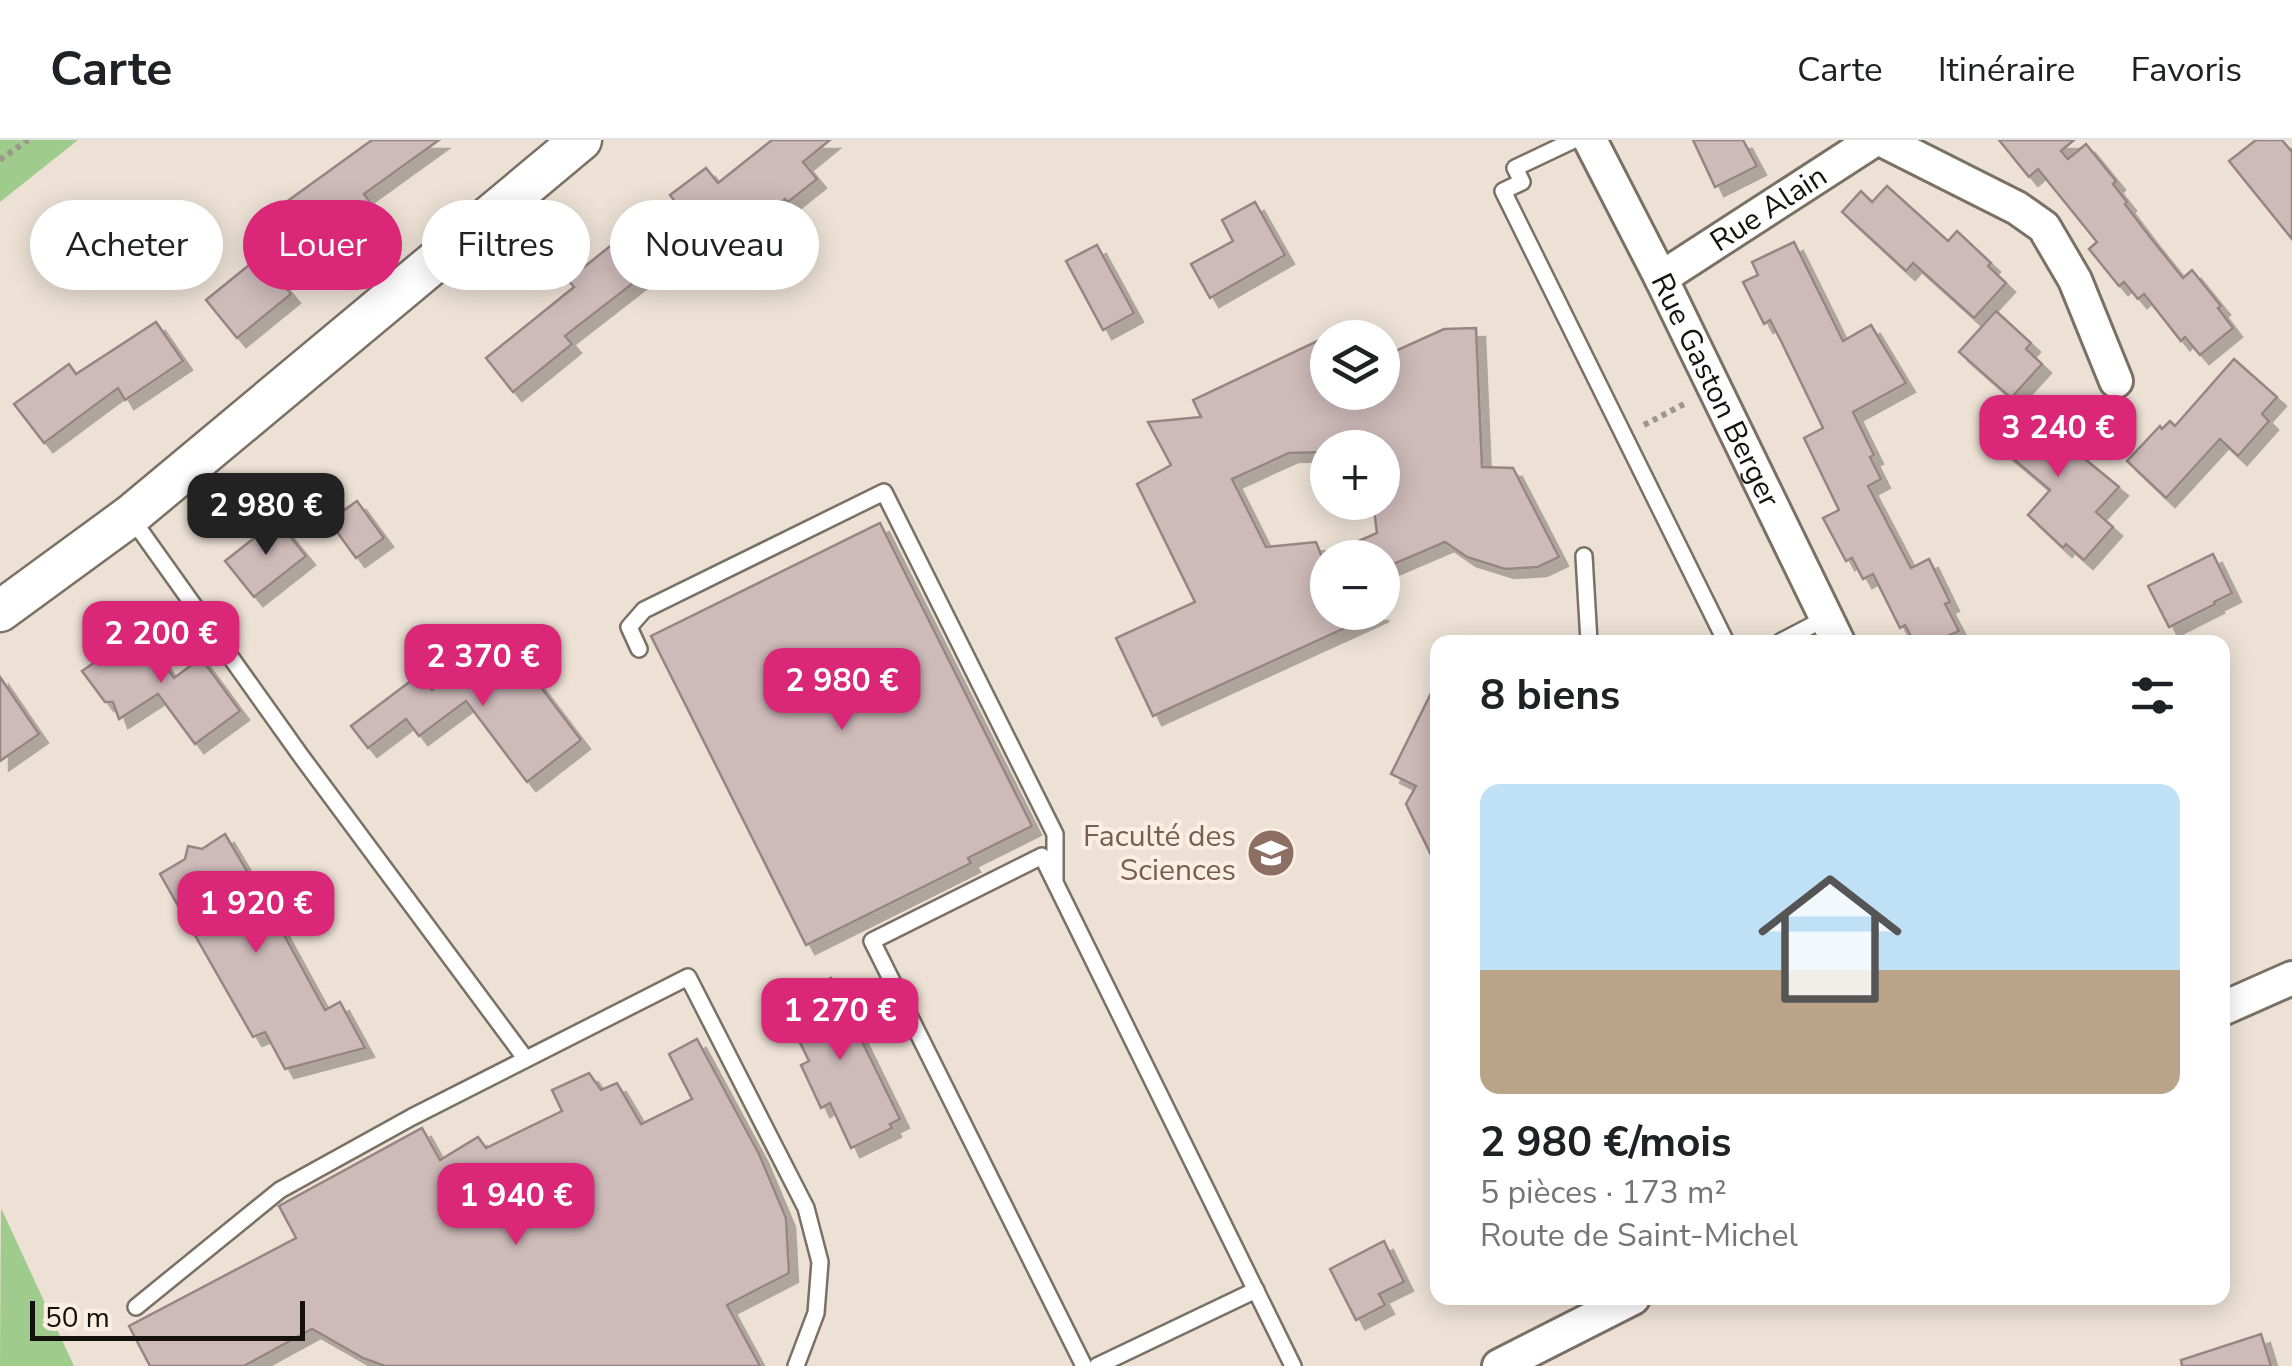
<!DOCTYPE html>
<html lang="fr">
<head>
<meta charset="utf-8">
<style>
	body { margin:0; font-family:"Nunito Sans",sans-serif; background:#f2f2f2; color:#202124; height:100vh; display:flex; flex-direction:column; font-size:38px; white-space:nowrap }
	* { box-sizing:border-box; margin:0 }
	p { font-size:32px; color:#757577 }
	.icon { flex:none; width:55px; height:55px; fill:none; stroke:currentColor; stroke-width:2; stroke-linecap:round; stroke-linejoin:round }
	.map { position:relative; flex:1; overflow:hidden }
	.details { position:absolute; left:1430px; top:495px; width:800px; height:670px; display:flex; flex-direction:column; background:#fff; border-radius:20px; box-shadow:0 5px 25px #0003 }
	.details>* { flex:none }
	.top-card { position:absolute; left:30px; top:60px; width:950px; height:90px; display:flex; gap:20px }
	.fabs { position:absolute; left:1310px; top:180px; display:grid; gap:20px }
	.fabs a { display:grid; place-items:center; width:90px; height:90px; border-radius:50%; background:#fff; box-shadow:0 5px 25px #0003; font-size:50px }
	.scale { position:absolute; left:30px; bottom:25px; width:275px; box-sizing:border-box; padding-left:10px; border:5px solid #15110d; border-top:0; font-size:28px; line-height:35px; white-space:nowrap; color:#15110d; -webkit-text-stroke:8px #faefe2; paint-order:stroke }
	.price { position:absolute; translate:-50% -85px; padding:0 22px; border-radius:20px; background:#db2777; color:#fff; font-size:32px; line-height:65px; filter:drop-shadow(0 2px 5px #0008) }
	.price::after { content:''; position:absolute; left:50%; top:60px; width:30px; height:22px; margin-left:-15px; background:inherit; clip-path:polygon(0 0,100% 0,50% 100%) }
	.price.current { background:#222; color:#fff }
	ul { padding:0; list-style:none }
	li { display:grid; align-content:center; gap:20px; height:530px; padding:0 50px }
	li+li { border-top:2px solid #e0e0e0 }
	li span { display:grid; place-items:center; height:310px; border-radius:20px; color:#555 }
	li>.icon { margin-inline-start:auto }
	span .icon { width:180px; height:180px; fill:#fffc; stroke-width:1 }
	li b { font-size:42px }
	h2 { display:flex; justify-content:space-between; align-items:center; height:120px; padding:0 50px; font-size:42px }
	.chip { padding:0 35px; border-radius:45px; background:#fff; box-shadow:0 5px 25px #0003; font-size:35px; line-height:90px }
	.chip.current { background:#db2777; color:#fff }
	header { display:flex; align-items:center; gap:60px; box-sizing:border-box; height:140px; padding:0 50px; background:#fff; border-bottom:2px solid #e0e0e0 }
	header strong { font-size:48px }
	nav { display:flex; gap:55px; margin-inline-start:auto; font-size:35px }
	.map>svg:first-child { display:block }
	.green { fill:#9fcc8c }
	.building { fill:#cdbab9; stroke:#978584; stroke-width:2.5; fill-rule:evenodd; filter:url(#shadow) }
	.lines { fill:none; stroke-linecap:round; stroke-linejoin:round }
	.service-casing { stroke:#7a7064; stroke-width:20 }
	.minor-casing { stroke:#7a7064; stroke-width:38 }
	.tertiary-casing { stroke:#7a7064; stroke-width:45 }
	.path { stroke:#9e958b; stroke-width:6; stroke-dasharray:5 5; stroke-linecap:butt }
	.service { stroke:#fff; stroke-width:15 }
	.minor { stroke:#fff; stroke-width:32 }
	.tertiary { stroke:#fff; stroke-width:40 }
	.labels { text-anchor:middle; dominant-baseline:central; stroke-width:8; stroke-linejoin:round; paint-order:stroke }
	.street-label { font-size:30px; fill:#15110d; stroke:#faefe2 }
	.education-label { font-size:30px; fill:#785e54; stroke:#faefe2; text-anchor:end }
</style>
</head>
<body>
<header>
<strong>Carte</strong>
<nav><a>Carte</a><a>Itinéraire</a><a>Favoris</a></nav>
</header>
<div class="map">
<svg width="2292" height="1226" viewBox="0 0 2292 1226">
	<defs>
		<filter id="shadow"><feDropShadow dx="9" dy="9" stdDeviation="0" flood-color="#0004"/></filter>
	</defs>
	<rect width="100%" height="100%" fill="#ede1d5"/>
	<g class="green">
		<path d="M0 0H78L0 62Z"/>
		<path d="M1 1068 74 1226H0Z"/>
	</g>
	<g class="building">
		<path d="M372 0H439L364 54 372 65 276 136 291 154 237 198 206 160 297 86 282 65Z"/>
		<path d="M772 0H830L803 22 817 39 788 62 785 59 715 113 670 55 706 28 718 43Z"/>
		<path d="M1693 0H1743L1757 26 1715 47Z"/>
		<path d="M1999 0H2074L2061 11 2068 19 2086 4 2116 41 2113 44 2127 62 2125 64 2150 97 2183 138 2192 130 2221 166 2218 168 2233 188 2200 215 2185 197 2181 201 2144 154 2138 159 2124 142 2119 146 2089 109 2097 102 2038 29 2029 37Z"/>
		<path d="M2256 0H2282L2292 12V99L2229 21Z"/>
		<path d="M1887 46 1948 101 1957 91 1991 123 1988 126 2006 143 1974 178 1913 123 1906 131 1842 72 1861 51 1872 62Z"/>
		<path d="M1255 62 1285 115 1210 158 1191 124 1233 101 1222 80Z"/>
		<path d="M1794 102 1843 201 1871 185 1906 243 1853 272 1874 315 1870 317 1881 339 1868 346 1911 428 1929 419 1950 462 1945 464 1959 491 1935 502H1914L1905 485 1900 488 1873 434 1863 439 1852 418 1846 421 1823 378 1839 370 1804 298 1823 288 1781 201 1770 180 1764 184 1743 142 1758 135 1752 122Z"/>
		<path d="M614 103 641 137 565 196 572 204 513 252 486 218 574 147 568 140Z"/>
		<path d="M1097 105 1134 173 1103 190 1066 121Z"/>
		<path d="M1996 171 2031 203 2026 209 2042 224 2011 258 1959 212Z"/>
		<path d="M156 182 183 221 125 260 118 248 44 303 14 264 69 224 76 234Z"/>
		<path d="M1476 188 1482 327 1513 328 1559 417 1538 427 1505 429 1467 417 1445 402 1382 429V418H1322L1328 430V472H1380L1153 576 1116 498 1195 462 1137 344 1171 325 1148 282 1201 277 1193 260 1328 196V252H1382V217L1444 189ZM1328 308H1382V362H1373L1377 393 1322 417 1316 402 1266 407 1232 339 1289 313 1328 312Z"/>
		<path d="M2234 219 2277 257 2262 274 2269 281 2238 316 2220 299 2166 358 2127 321 2160 286 2162 289 2170 281 2175 286Z"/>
		<path d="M2025 258 2062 289 2057 296 2119 347 2096 372 2113 387 2084 420 2066 404 2063 408 2028 375 2050 350 1990 299Z"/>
		<path d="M357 361 384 398 356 418 329 381Z"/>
		<path d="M277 380 306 416 254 457 225 421Z"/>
		<path d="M880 383 1032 686 968 718 971 723 806 805 651 496Z"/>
		<path d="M2213 414 2232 453 2214 462 2215 464 2169 487 2148 446Z"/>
		<path d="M138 488 174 538 201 518 240 571 195 604 158 554 119 579 113 562H105L82 531 115 508 113 504Z"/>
		<path d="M502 496 581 600 527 642 466 561 419 596 406 579 368 608 351 586 420 534 432 550Z"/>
		<path d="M0 537 39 594 0 621Z"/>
		<path d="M1438 539V729L1406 664 1416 646 1391 634Z"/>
		<path d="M225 694 254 743 284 750 277 782 325 870 340 862 365 908 285 929 265 892 253 897 160 734 185 719 188 706 202 709Z"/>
		<path d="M831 838 900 979 890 984 892 988 851 1008 830 963 821 968 801 925 809 921 780 862Z"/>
		<path d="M697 899 759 1014 786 1078 789 1133 727 1165 760 1226H385L363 1218 312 1189 244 1226H150L129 1186 296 1098 279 1066 422 988 440 1020 478 997 486 1008 562 971 552 950 589 933 601 950 617 943 641 984 692 959 669 914Z"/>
		<path d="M1384 1101 1404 1142 1379 1154 1385 1165 1356 1180 1330 1129Z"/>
		<path d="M2261 1194 2271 1226H2182L2181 1220Z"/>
	</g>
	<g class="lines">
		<g class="service-casing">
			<g id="service">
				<path d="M1574 0 1515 28 1522 42 1503 51 1726 502"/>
				<path d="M130 376 301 616 525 918"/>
				<path d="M1584 416 1589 502"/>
				<path d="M1780 502 1826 478"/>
				<path d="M639 509 629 487 644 470 884 352 1055 694V739"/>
				<path d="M136 1167 280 1050 412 977 688 837 806 1068 820 1122 816 1173 796 1226"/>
				<path d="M1084 1226 872 801 1042 716 1293 1226"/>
				<path d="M1097 1226 1256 1150"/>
			</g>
		</g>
		<g class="minor-casing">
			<g id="minor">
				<path id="s1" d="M1590 0 1661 138 1838 502"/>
				<path d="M1882 0 2017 68 2044 87 2075 140 2116 241"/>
				<path id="s2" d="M1661 138 1874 0"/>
				<path d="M2222 869 2292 838"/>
				<path d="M1499 1226 1633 1158"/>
			</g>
		</g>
		<g class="tertiary-casing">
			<path id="tertiary" d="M0 471 130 376 581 0"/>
		</g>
		<g class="path">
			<path d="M0 20 28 0"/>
			<path d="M1644 285 1686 263"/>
		</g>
		<use href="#service" class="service"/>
		<use href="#minor" class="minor"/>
		<use href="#tertiary" class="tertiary"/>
	</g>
	<defs>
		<g id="university-disc" transform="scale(2.5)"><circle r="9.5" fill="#8d6e63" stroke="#faefe2"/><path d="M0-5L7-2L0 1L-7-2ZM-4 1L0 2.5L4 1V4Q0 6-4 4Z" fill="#fff"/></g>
	</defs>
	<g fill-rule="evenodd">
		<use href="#university-disc" x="1271" y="713"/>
	</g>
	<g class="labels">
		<g class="street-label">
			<text stroke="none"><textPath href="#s2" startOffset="128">Rue Alain</textPath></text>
			<text stroke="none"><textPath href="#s1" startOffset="280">Rue Gaston Berger</textPath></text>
		</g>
		<g class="education-label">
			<text x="1236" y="696">Faculté des<tspan x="1236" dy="34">Sciences</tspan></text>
		</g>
	</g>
</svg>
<div class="fabs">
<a><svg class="icon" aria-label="layers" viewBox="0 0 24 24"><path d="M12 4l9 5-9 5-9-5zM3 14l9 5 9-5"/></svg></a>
<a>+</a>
<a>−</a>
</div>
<div class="scale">50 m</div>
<b class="price" style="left:2058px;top:340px">3 240 €</b>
<b class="price current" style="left:266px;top:418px">2 980 €</b>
<b class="price" style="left:161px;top:546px">2 200 €</b>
<b class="price" style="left:483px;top:569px">2 370 €</b>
<b class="price" style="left:842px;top:593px">2 980 €</b>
<b class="price" style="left:256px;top:816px">1 920 €</b>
<b class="price" style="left:840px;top:923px">1 270 €</b>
<b class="price" style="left:516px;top:1108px">1 940 €</b>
<div class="top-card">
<a class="chip">Acheter</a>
<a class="chip current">Louer</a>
<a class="chip">Filtres</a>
<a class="chip">Nouveau</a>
</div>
<section class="details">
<h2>8 biens<svg class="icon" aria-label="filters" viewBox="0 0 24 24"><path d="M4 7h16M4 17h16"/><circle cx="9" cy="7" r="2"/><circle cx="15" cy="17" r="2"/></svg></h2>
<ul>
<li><span style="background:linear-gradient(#bfe0f5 60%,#b9a48a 0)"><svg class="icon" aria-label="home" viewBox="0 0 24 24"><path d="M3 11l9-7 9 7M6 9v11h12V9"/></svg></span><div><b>2 980 €/mois</b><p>5 pièces · 173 m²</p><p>Route de Saint-Michel</p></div></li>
</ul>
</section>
</div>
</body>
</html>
